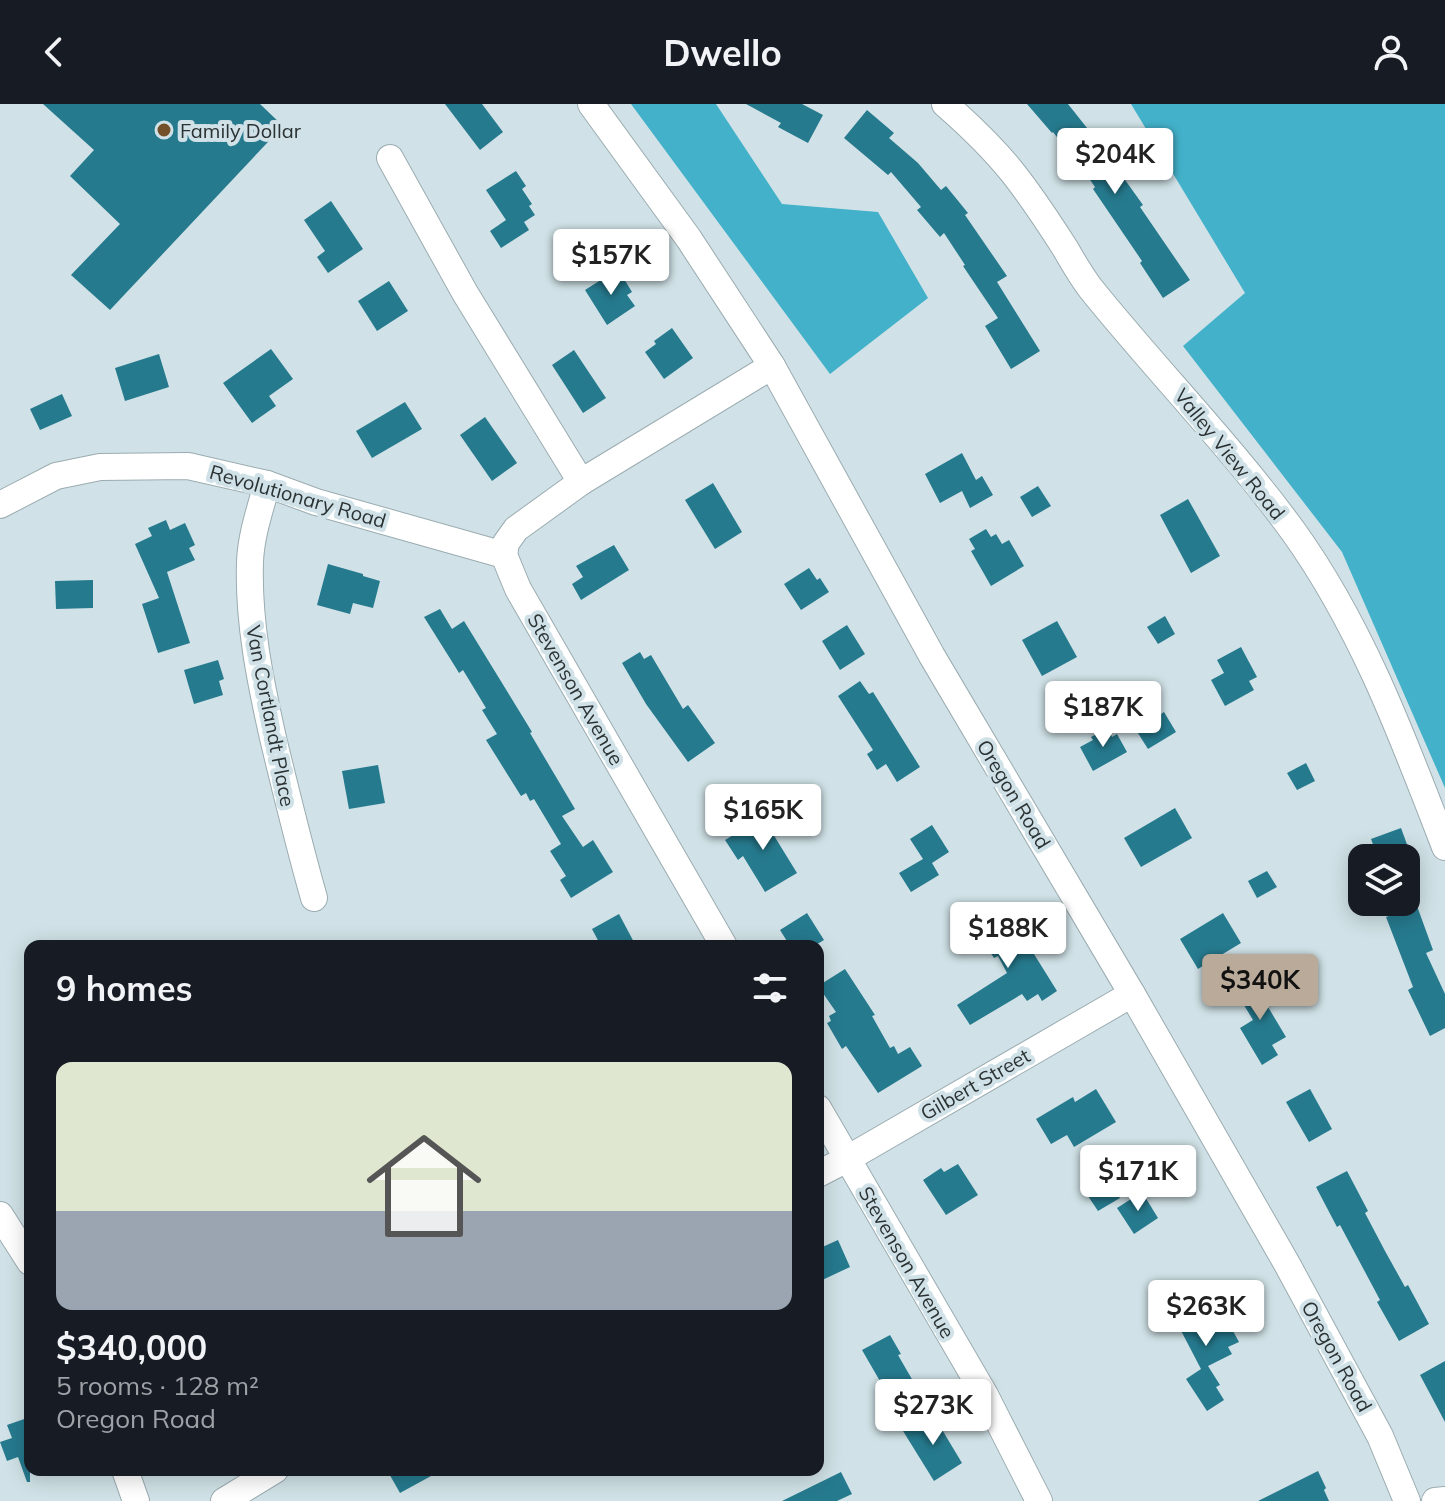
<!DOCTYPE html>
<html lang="en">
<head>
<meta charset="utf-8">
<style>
	body { margin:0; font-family:Mulish,sans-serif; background:#242831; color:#f1f3f6; height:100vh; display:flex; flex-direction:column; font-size:30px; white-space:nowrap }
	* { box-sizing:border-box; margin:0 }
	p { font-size:26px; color:#9ea1a6 }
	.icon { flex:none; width:44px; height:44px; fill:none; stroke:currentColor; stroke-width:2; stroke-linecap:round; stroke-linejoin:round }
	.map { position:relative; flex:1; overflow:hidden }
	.panel { position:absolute; left:24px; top:836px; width:800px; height:536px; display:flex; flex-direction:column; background:#171b24; border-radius:16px; box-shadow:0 4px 20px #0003 }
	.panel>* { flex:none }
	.controls { position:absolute; left:1348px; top:740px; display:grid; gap:16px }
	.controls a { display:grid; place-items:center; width:72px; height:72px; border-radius:16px; background:#171b24; box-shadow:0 4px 20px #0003; font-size:40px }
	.price { position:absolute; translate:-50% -68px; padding:0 18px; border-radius:8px; background:#fff; color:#222; font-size:26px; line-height:52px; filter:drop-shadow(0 2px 4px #0008) }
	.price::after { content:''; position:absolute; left:50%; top:48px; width:24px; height:18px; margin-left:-12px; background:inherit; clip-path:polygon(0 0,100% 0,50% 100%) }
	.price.current { background:#b9aa9a; color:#111 }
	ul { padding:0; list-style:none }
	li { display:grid; align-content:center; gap:16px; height:424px; padding:0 32px }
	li+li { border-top:2px solid #363941 }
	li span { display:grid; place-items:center; height:248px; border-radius:16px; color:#555 }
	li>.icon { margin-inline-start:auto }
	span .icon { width:144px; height:144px; fill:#fffc; stroke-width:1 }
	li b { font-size:34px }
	h2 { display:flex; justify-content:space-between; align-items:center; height:96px; padding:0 32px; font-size:34px }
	header { display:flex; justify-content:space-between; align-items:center; height:104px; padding:0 32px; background:#171b24; font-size:36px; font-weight:700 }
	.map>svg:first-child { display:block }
	.forest { fill:#43b1ca }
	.building { fill:#267a8e }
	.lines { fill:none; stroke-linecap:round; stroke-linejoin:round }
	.minor-casing { stroke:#9bacb1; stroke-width:28 }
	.minor { stroke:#fff; stroke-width:26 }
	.poi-dot { fill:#74502a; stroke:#d0e2e7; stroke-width:3 }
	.labels { text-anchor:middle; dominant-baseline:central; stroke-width:8; stroke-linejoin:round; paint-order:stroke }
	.poi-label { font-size:20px; fill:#2b3234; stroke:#d0e2e7; text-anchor:start }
	.street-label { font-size:20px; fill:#2b3234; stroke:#d0e2e7 }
</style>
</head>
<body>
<header><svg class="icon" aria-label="back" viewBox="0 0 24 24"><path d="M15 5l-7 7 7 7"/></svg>Dwello<svg class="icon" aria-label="person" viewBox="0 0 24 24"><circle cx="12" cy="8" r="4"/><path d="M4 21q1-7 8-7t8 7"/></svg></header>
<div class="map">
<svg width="1445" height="1397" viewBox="0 0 1445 1397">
	<rect width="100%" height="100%" fill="#d0e2e7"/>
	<g class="forest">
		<path d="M631 0H716L782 100 878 108 928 194 830 270Z"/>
		<path d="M1131 0H1445V684L1342 448 1183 242 1245 189Z"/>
	</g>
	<g class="building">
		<path d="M43 0H260L283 22 110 206 71 171 120 120 70 72 94 46Z"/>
		<path d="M445 0H482L503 28 480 46Z"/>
		<path d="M746 0H802L823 11 808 39 778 23 781 19Z"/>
		<path d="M1027 0H1068L1095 34 1143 101 1140 103 1190 176 1163 194 1140 159 1142 157 1093 85 1095 83 1069 45 1067 46 1053 28 1052 29Z"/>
		<path d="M867 6 894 29 889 34 918 59 941 86 946 82 968 109 965 111 1007 172 997 178 1040 247 1011 265 985 222 998 214 963 162 965 161 944 129 940 133 917 106 921 103 891 68 888 71 844 34Z"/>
		<path d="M516 67 526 82 522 85 532 100 529 102 535 111 524 118 529 126 501 144 490 127 506 116 486 86Z"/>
		<path d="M331 97 363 145 328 169 317 153 325 147 304 116Z"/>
		<path d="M618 165 632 188 627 191 635 202 607 221 585 186Z"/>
		<path d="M389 177 408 207 377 227 358 197Z"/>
		<path d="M672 224 693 254 664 275 645 248 656 240 654 237Z"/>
		<path d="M271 245 293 275 269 292 276 302 252 319 223 279Z"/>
		<path d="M574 246 606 294 583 309 552 261Z"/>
		<path d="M159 250 169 283 125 297 115 264Z"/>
		<path d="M62 290 72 312 40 326 30 305Z"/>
		<path d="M405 298 422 325 372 354 356 327Z"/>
		<path d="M485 313 517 359 492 377 460 331Z"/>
		<path d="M962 349 976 376 982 372 993 391 970 404 962 387 940 399 925 370Z"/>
		<path d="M713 379 742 428 715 445 685 396Z"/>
		<path d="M1038 382 1051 402 1032 413 1020 393Z"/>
		<path d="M1188 395 1220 452 1191 469 1160 411Z"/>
		<path d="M166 416 170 426 185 419 195 441 189 444 195 456 167 468 190 539 158 549 142 500 159 494 135 440 152 432 148 424Z"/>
		<path d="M986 425 991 433 996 430 1002 440 1009 436 1024 462 991 482 971 447 975 445 969 435Z"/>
		<path d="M614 441 629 466 581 496 572 480 583 473 576 462Z"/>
		<path d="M328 460 363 470V472L380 477 373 504 353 499 350 510 317 501Z"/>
		<path d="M809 464 817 476 820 474 829 488 801 506 784 480Z"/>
		<path d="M93 476V504L56 505 55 477Z"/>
		<path d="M440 505 452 525 464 517 532 628 530 629 575 705 562 712 583 743 593 736 613 768 571 794 560 776 566 772 550 747 561 740 534 695 530 697 526 689 521 692 486 636 497 630 482 606 486 604 463 566 459 569 456 564 424 513Z"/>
		<path d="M1165 512 1175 530 1158 540 1147 523Z"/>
		<path d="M1057 517 1077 553 1042 572 1022 536Z"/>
		<path d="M847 521 865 550 840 566 822 537Z"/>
		<path d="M1241 543 1257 573 1249 577 1254 586 1225 602 1211 576 1224 569 1217 556Z"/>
		<path d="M640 548 644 555 651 551 683 605 688 601 715 639 688 658 646 600 622 559Z"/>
		<path d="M218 556 224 575 219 577 223 591 194 600 184 566Z"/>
		<path d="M860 577 869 590 873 588 920 663 897 678 886 660 877 666 867 650 873 646 838 592Z"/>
		<path d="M1164 608 1176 628 1148 645 1136 626Z"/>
		<path d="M1108 624 1112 633 1117 630 1127 648 1093 667 1080 643 1093 636 1091 633Z"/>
		<path d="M1306 659 1315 677 1297 686 1287 669Z"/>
		<path d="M378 661 385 699 349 705 342 667Z"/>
		<path d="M1175 704 1192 734 1141 763 1124 734Z"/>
		<path d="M773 707 784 723 773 730 797 769 765 788 743 752 738 756 725 736Z"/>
		<path d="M932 721 949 748 932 759 939 771 911 788 899 769 923 755 910 735Z"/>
		<path d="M1401 724 1412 754H1378L1371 735Z"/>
		<path d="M1267 767 1277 783 1257 794 1248 777Z"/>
		<path d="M1417 802 1433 846 1426 849 1445 890V924L1430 932 1408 886 1413 883 1386 813Z"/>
		<path d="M1005 807 1012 818 1016 816 1026 832 1024 834 1057 887 1042 897 1038 890 1027 897 1022 890 970 921 957 901 1007 869 998 852 994 854 980 833 983 831 979 823Z"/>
		<path d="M807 809 824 836 814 842H790L780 826Z"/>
		<path d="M1223 809 1241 839 1198 865 1180 835Z"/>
		<path d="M619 810 636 842H601L592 825Z"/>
		<path d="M845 865 875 911 872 912 890 944 894 942 898 950 910 943 922 962 878 989 846 942 842 945 827 919 831 917 829 912 836 908 818 882Z"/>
		<path d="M1258 874 1267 889 1262 893 1286 933 1272 941 1278 951 1262 961 1240 924 1253 916 1236 888Z"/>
		<path d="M1096 985 1116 1018 1074 1043 1067 1031 1051 1040 1036 1015 1073 993 1075 998Z"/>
		<path d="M1310 985 1332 1025 1309 1038 1286 998Z"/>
		<path d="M958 1060 978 1091 946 1111 923 1076 941 1064 944 1068Z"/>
		<path d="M1347 1067 1368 1107 1365 1109 1385 1147 1405 1183 1408 1181 1429 1220 1399 1237 1377 1198 1380 1196 1340 1121 1337 1123 1316 1083Z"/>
		<path d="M1108 1075 1120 1094 1098 1107 1086 1089Z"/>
		<path d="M1142 1088 1158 1114 1134 1130 1117 1104Z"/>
		<path d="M838 1136 850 1163 818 1178V1145Z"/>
		<path d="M1203 1188 1220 1222 1228 1218 1239 1238 1228 1243 1232 1250 1208 1262 1220 1281 1216 1283 1224 1296 1207 1307 1186 1275 1201 1265 1177 1219 1193 1211 1186 1197Z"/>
		<path d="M890 1231 901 1250 898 1251 913 1277 888 1291 862 1246Z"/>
		<path d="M1445 1257V1318L1420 1271Z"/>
		<path d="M932 1309 962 1359 934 1377 903 1327Z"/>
		<path d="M30 1313V1378H27L18 1353 7 1357 0 1338 12 1334 7 1321Z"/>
		<path d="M387 1366H442L400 1389Z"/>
		<path d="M1318 1367 1326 1384 1324 1386 1329 1397H1258Z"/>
		<path d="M841 1368 852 1390 837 1397H782Z"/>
	</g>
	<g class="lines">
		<g class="minor-casing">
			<g id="minor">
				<path d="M591 0 689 135 772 262 932 552 1132 890 1287 1160 1380 1332 1407 1397"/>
				<path d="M945 0C969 21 993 44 1013 69 1032 93 1049 119 1065 144 1073 158 1081 172 1091 185 1157 267 1231 342 1293 427 1362 523 1403 634 1445 743"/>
				<path d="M390 54 465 189 581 378"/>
				<path d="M267 380C260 406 251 431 250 458 248 517 260 576 273 634 286 688 299 741 314 794"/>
				<path d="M0 401 56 372 100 363 188 362 267 380 316 398 504 451"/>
				<path d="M504 451 518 485 724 842"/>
				<path d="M504 451 506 439 516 425 581 378 772 262"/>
				<path d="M818 1004 985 1291 1039 1397"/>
				<path d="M818 1070 847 1055 1132 890"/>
				<path d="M0 1111 30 1158"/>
				<path d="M125 1366 136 1397"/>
				<path d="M224 1397 275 1366"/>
				<path d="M1435 1397 1445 1396"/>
			</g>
		</g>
		<use href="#minor" class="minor"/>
	</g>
	<circle class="poi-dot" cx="164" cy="26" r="8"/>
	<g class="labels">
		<g class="poi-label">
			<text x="180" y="26">Family Dollar</text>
		</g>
		<g class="street-label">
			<text transform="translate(1230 350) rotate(51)">Valley View Road</text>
			<text transform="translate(298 392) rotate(16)">Revolutionary Road</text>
			<text transform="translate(576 585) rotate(60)">Stevenson Avenue</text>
			<text transform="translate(271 612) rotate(79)">Van Cortlandt Place</text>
			<text transform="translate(1014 690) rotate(59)">Oregon Road</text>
			<text transform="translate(975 980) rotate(-30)">Gilbert Street</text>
			<text transform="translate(907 1158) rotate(60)">Stevenson Avenue</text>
			<text transform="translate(1337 1252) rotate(61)">Oregon Road</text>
		</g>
	</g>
</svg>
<div class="controls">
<a><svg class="icon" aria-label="layers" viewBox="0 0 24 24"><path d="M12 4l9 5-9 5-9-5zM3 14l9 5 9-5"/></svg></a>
</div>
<b class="price" style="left:1115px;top:92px">$204K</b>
<b class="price" style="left:611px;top:193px">$157K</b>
<b class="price" style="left:1103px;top:645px">$187K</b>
<b class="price" style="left:763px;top:748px">$165K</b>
<b class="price" style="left:1008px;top:866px">$188K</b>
<b class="price current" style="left:1260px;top:918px">$340K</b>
<b class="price" style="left:1138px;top:1109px">$171K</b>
<b class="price" style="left:1206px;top:1244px">$263K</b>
<b class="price" style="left:933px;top:1343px">$273K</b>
<section class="panel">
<h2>9 homes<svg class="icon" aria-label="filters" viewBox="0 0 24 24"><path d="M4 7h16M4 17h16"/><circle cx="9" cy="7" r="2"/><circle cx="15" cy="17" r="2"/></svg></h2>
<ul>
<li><span style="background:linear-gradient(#dfe7d0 60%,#9aa5b1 0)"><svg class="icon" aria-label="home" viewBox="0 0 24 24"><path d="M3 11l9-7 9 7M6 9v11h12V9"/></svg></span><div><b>$340,000</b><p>5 rooms · 128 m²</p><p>Oregon Road</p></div></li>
</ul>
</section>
</div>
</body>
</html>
